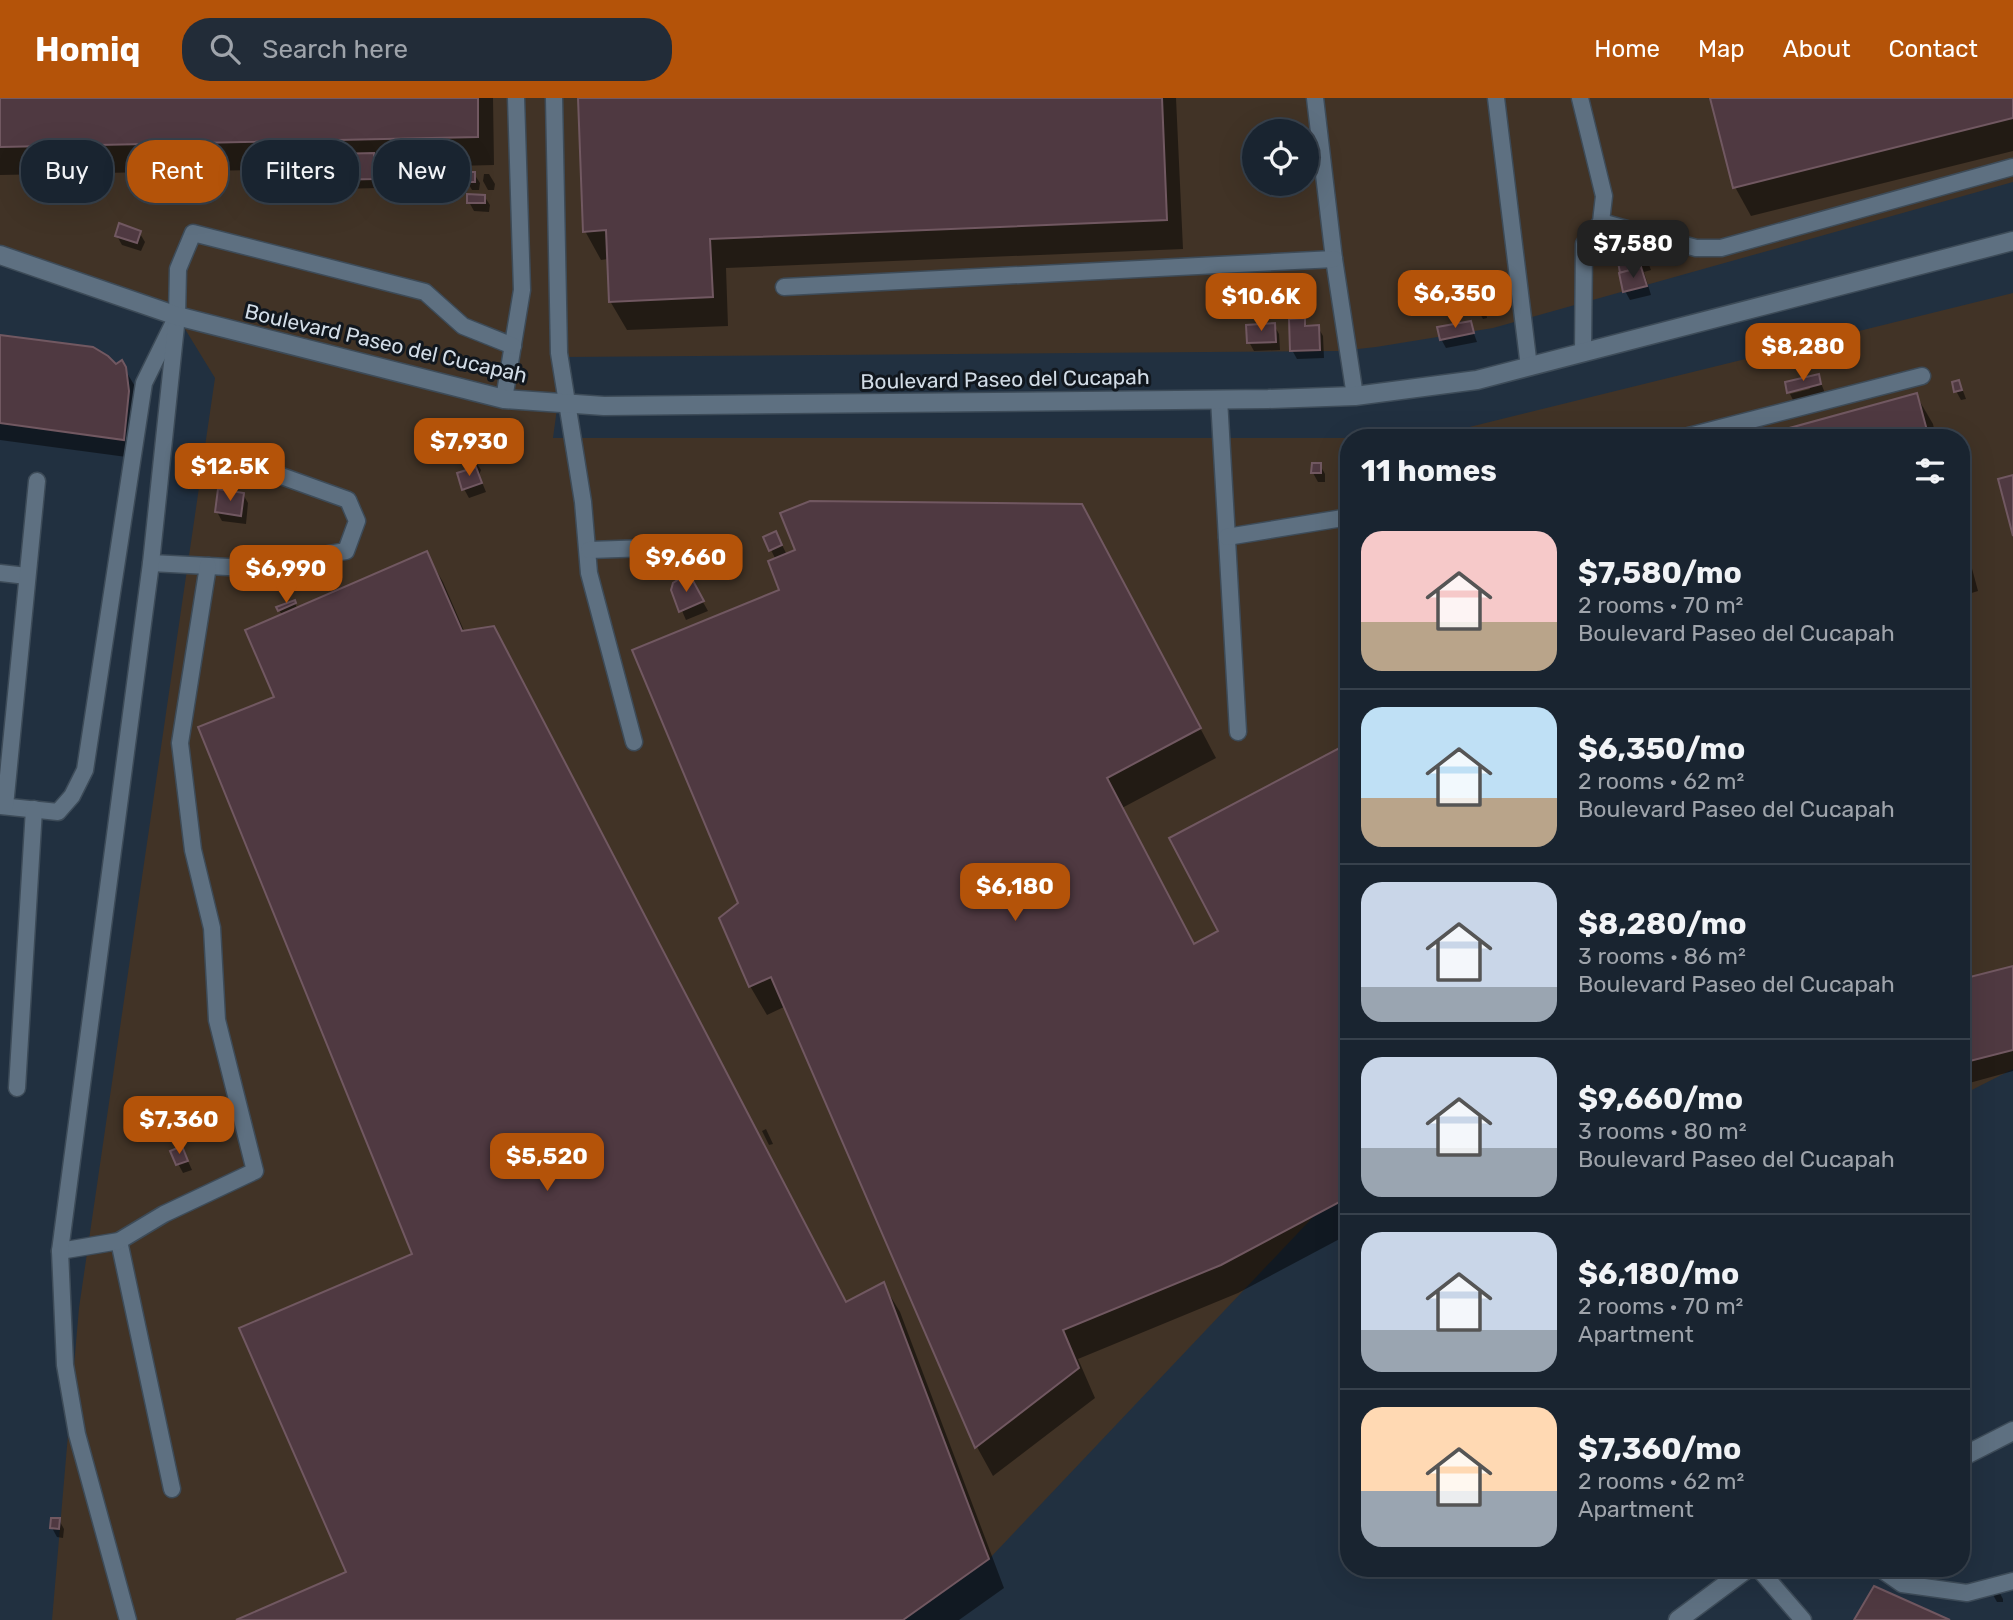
<!DOCTYPE html>
<html lang="en">
<head>
<meta charset="utf-8">
<style>
	body { margin:0; font-family:Rubik,sans-serif; background:#222c38; color:#f1f3f6; height:100vh; display:flex; flex-direction:column; font-size:26px; white-space:nowrap }
	* { box-sizing:border-box; margin:0 }
	p { font-size:23px; color:#9fa4ab }
	.icon { flex:none; width:38px; height:38px; fill:none; stroke:currentColor; stroke-width:2; stroke-linecap:round; stroke-linejoin:round }
	.map { position:relative; flex:1; overflow:hidden }
	.sheet { position:absolute; left:1340px; top:331px; width:630px; height:1148px; display:flex; flex-direction:column; background:#192430; border-radius:28px; box-shadow:0 7px 28px #0002,0 0 0 2px #37414c }
	.sheet>* { flex:none }
	.top-card { position:absolute; left:21px; top:42px; width:665px; height:63px; display:flex; gap:14px }
	.controls { position:absolute; left:1242px; top:21px; display:grid; gap:14px }
	.controls a { display:grid; place-items:center; width:77px; height:77px; border-radius:50%; background:#192430; box-shadow:0 7px 28px #0002,0 0 0 2px #37414c; font-size:35px }
	.price { position:absolute; translate:-50% -60px; padding:0 16px; border-radius:14px; background:#b45309; color:#fff; font-size:23px; line-height:46px; filter:drop-shadow(0 2px 4px #0008) }
	.price::after { content:''; position:absolute; left:50%; top:42px; width:21px; height:16px; margin-left:-10px; background:inherit; clip-path:polygon(0 0,100% 0,50% 100%) }
	.price.on { background:#222; color:#fff }
	ul { padding:0; list-style:none }
	li { display:flex; align-items:center; gap:21px; height:175px; padding:0 21px }
	li+li { border-top:2px solid #37414c }
	li span { display:grid; place-items:center; flex:none; width:196px; height:140px; border-radius:21px; color:#555 }
	li>.icon { margin-inline-start:auto }
	span .icon { width:84px; height:84px; fill:#fffc; stroke-width:1 }
	li b { font-size:30px }
	h2 { display:flex; justify-content:space-between; align-items:center; height:84px; padding:0 21px; font-size:30px }
	.tag { padding:0 24px; border-radius:28px; background:#192430; box-shadow:0 7px 28px #0002,0 0 0 2px #37414c; font-size:24px; line-height:63px }
	.tag.on { background:#b45309; color:#fff }
	header { display:flex; align-items:center; gap:42px; box-sizing:border-box; height:98px; padding:0 35px; background:#b45309; color:#fff }
	header strong { font-size:33px }
	nav { display:flex; gap:38px; margin-inline-start:auto; font-size:24px }
	.search { width:490px; height:63px; background:#222c38; display:flex; align-items:center; gap:18px; box-sizing:border-box; padding:0 24px; border-radius:28px; color:#9fa4ab; font-size:26px }
	.map>svg:first-child { display:block }
	.industrial { fill:#413326; fill-rule:evenodd }
	.shadow { fill:#0007 }
	.building { fill:#4f3941; stroke:#715861; stroke-width:2 }
	.lines { fill:none; stroke-linecap:round; stroke-linejoin:round }
	.service-casing { stroke:#3d4b58; stroke-width:19 }
	.secondary-casing { stroke:#3d4b58; stroke-width:21 }
	.service { stroke:#5e7081; stroke-width:16 }
	.secondary { stroke:#5e7081; stroke-width:18 }
	.labels { text-anchor:middle; dominant-baseline:central; stroke-width:6; stroke-linejoin:round; paint-order:stroke }
	.street-label { font-size:21px; fill:#d2dce6; stroke:#11171e }
</style>
</head>
<body>
<header>
<strong>Homiq</strong>
<div class="search"><svg class="icon" aria-label="search" viewBox="0 0 24 24"><circle cx="10" cy="10" r="6"/><path d="M15 15l6 6"/></svg>Search here</div>
<nav><a>Home</a><a>Map</a><a>About</a><a>Contact</a></nav>
</header>
<div class="map">
<svg width="2013" height="1522" viewBox="0 0 2013 1522">
	<rect width="100%" height="100%" fill="#213040"/>
	<g class="industrial">
		<path d="M0 0H2013V84L1493 230 1376 249 1340 253 564 259 553 340H1349V1081L989 1461 903 1522H52L79 1210 215 280 177 218 0 157ZM1255 33H1307V86H1255Z"/>
		<path d="M2013 195V971L1962 997V340H1425Z"/>
	</g>
	<g class="shadow">
		<path d="M0 0H493L494 67 378 70V90L339 91 334 82V71H321V98L263 99 257 90V72L0 77Z"/>
		<path d="M579 0H1176L1183 151 726 170 728 228 627 232 610 203 608 161 601 162 585 133Z"/>
		<path d="M1712 0H2013V53L1751 118 1735 89Z"/>
		<path d="M474 76 480 85 479 92H472L467 83Z"/>
		<path d="M484 76H489L495 86 494 92H488L483 83Z"/>
		<path d="M484 98 490 107 489 114 474 113 469 104Z"/>
		<path d="M139 134 145 144 141 153 122 147 117 138Z"/>
		<path d="M1644 154 1651 172 1644 174 1651 197 1630 202 1625 193Z"/>
		<path d="M1479 191 1484 200 1487 220 1483 221 1478 212Z"/>
		<path d="M1304 222 1308 230 1318 229 1323 238 1324 260 1297 261 1292 252Z"/>
		<path d="M1470 225 1477 244 1446 250 1441 241Z"/>
		<path d="M1274 227 1279 236 1280 252 1254 253 1249 244Z"/>
		<path d="M0 239 116 269 121 265 136 290 134 360 0 342Z"/>
		<path d="M1818 278 1825 295 1794 304 1790 296 1810 291 1809 288 1789 293V295L1787 285Z"/>
		<path d="M1958 284 1963 293 1966 301 1961 302 1956 293Z"/>
		<path d="M1916 297 1933 326 1936 340H1760Z"/>
		<path d="M470 363H475L481 372 479 377 486 394 469 400 464 391 473 372Z"/>
		<path d="M1320 367 1325 376V384H1318L1313 375Z"/>
		<path d="M243 396 248 405 246 426 222 423 217 414Z"/>
		<path d="M1962 433 1978 493 1962 498Z"/>
		<path d="M1098 437 1216 660 1122 710 1195 847 1220 834 1171 741 1349 647V1136L1238 1195 1078 1261 1095 1300 993 1378 977 1349 786 908 767 917 750 888 740 805 782 493 776 462 771 452 781 445 787 457Z"/>
		<path d="M426 455 443 484 465 535 493 530 510 559 846 1205 883 1186 900 1214 1004 1490 959 1522H241L348 1475 414 1156 276 600 282 517 278 510 294 504 298 511Z"/>
		<path d="M691 483 708 513 686 522 673 492Z"/>
		<path d="M2013 870V973L1962 987V883Z"/>
		<path d="M766 1031 773 1046 769 1047 762 1033Z"/>
		<path d="M182 1050 192 1072 183 1075 172 1054Z"/>
		<path d="M59 1422 64 1431 63 1440 57 1439 52 1430Z"/>
		<path d="M1998 1492 2003 1501V1504H1997L1992 1495Z"/>
	</g>
	<g class="building">
		<path d="M0 0H478V39L0 49Z"/>
		<path d="M578 0H1162L1167 122 710 141 713 199 609 204 606 132 583 134Z"/>
		<path d="M1710 0H2013V20L1733 90Z"/>
		<path d="M317 49V90L256 91 255 50Z"/>
		<path d="M374 55V81L332 82V56Z"/>
		<path d="M466 74H475V84H465Z"/>
		<path d="M467 96 485 97V105H467Z"/>
		<path d="M119 125 141 133 137 145 115 138Z"/>
		<path d="M1644 152 1647 164 1640 165 1641 169 1620 175 1617 158Z"/>
		<path d="M1641 169 1647 188 1623 194 1619 175Z"/>
		<path d="M1480 189 1483 211 1477 212 1473 190Z"/>
		<path d="M1305 220V228L1319 227 1320 252 1290 253 1289 221Z"/>
		<path d="M1471 223 1474 235 1440 242 1437 229Z"/>
		<path d="M1275 225 1276 244 1247 245 1246 227Z"/>
		<path d="M0 237 93 249 108 258 116 266 122 262 126 269 129 293 124 342 0 325Z"/>
		<path d="M1819 276 1821 286 1787 295 1785 284Z"/>
		<path d="M1959 282 1962 292 1954 294 1952 284Z"/>
		<path d="M1917 295 1929 340H1753Z"/>
		<path d="M1312 365H1321V375H1311Z"/>
		<path d="M476 369 482 385 462 392 457 375Z"/>
		<path d="M2013 377V438L1998 381Z"/>
		<path d="M218 391 244 395 241 418 215 414Z"/>
		<path d="M810 403 1082 406 1201 630 1107 680 1194 846 1218 833 1169 740 1349 645V1099L1221 1167 1063 1232 1079 1270 975 1350 771 879 749 889 719 820 738 805 632 552 779 492 768 463 795 452 780 415Z"/>
		<path d="M776 433 782 447 769 453 763 439Z"/>
		<path d="M427 453 462 533 494 528 846 1204 884 1184 989 1461 903 1522H236L346 1474 239 1230 412 1156 198 629 274 599 245 532Z"/>
		<path d="M682 479 692 481 704 503 679 514 671 492 673 485Z"/>
		<path d="M295 502 296 505 278 513 276 509Z"/>
		<path d="M2013 868V952L1962 965V881Z"/>
		<path d="M182 1048 188 1063 176 1067 170 1053Z"/>
		<path d="M51 1420H60L59 1431 50 1430Z"/>
		<path d="M1874 1488 1950 1522H1854Z"/>
	</g>
	<g class="lines">
		<g class="service-casing">
			<g id="service">
				<path d="M554 0 559 255 583 404 589 475 634 644"/>
				<path d="M1315 0 1334 161 1355 298"/>
				<path d="M1496 0 1529 269"/>
				<path d="M1580 0 1604 98 1601 124 1584 146 1583 255"/>
				<path d="M1601 124 1696 150H1721L2013 69"/>
				<path d="M784 189 1334 161"/>
				<path d="M504 301 522 192 516 0"/>
				<path d="M1219 301 1238 634"/>
				<path d="M1681 340 1922 278"/>
				<path d="M1227 439 1349 419"/>
				<path d="M589 452 708 448"/>
				<path d="M151 465 247 470 346 453 357 423 348 402 259 370"/>
				<path d="M0 475 27 478"/>
				<path d="M0 708 58 714 72 698 85 672 144 285 173 226"/>
				<path d="M5 708 37 383"/>
				<path d="M17 990 34 711"/>
				<path d="M119 1143 172 1391"/>
				<path d="M60 1153 119 1143 164 1116 255 1073 217 922 212 830 193 752 180 645 208 468"/>
				<path d="M1758 1470 1803 1522"/>
				<path d="M1879 1470 1902 1486 1967 1495 2013 1483"/>
				<path d="M128 1522 77 1336 65 1267 60 1153 151 465 177 218 178 171 193 135 425 194 463 228 513 248"/>
			</g>
		</g>
		<g class="secondary-casing">
			<g id="secondary">
				<path d="M0 157 177 218 504 301 604 308 1268 301 1355 298 1477 282 2013 143"/>
				<path d="M1962 1359 2013 1333"/>
				<path d="M1678 1522 1748 1470"/>
			</g>
		</g>
		<use href="#service" class="service"/>
		<use href="#secondary" class="secondary"/>
	</g>
	<g class="labels">
		<g class="street-label">
			<text transform="translate(386 245) rotate(13)">Boulevard Paseo del Cucapah</text>
			<text transform="translate(1005 281) rotate(-1)">Boulevard Paseo del Cucapah</text>
		</g>
	</g>
</svg>
<div class="controls">
<a><svg class="icon" aria-label="locate" viewBox="0 0 24 24"><circle cx="12" cy="12" r="6"/><path d="M12 2v4M12 18v4M2 12h4M18 12h4"/></svg></a>
</div>
<b class="price on" style="left:1633px;top:182px">$7,580</b>
<b class="price" style="left:1455px;top:232px">$6,350</b>
<b class="price" style="left:1261px;top:235px">$10.6K</b>
<b class="price" style="left:1803px;top:285px">$8,280</b>
<b class="price" style="left:469px;top:380px">$7,930</b>
<b class="price" style="left:230px;top:405px">$12.5K</b>
<b class="price" style="left:686px;top:496px">$9,660</b>
<b class="price" style="left:286px;top:507px">$6,990</b>
<b class="price" style="left:1015px;top:825px">$6,180</b>
<b class="price" style="left:179px;top:1058px">$7,360</b>
<b class="price" style="left:547px;top:1095px">$5,520</b>
<div class="top-card">
<a class="tag">Buy</a>
<a class="tag on">Rent</a>
<a class="tag">Filters</a>
<a class="tag">New</a>
</div>
<section class="sheet">
<h2>11 homes<svg class="icon" aria-label="filters" viewBox="0 0 24 24"><path d="M4 7h16M4 17h16"/><circle cx="9" cy="7" r="2"/><circle cx="15" cy="17" r="2"/></svg></h2>
<ul>
<li><span style="background:linear-gradient(#f6c9c9 65%,#b9a48a 0)"><svg class="icon" aria-label="home" viewBox="0 0 24 24"><path d="M3 11l9-7 9 7M6 9v11h12V9"/></svg></span><div><b>$7,580/mo</b><p>2 rooms · 70 m²</p><p>Boulevard Paseo del Cucapah</p></div></li>
<li><span style="background:linear-gradient(#bfe0f5 65%,#b9a48a 0)"><svg class="icon" aria-label="home" viewBox="0 0 24 24"><path d="M3 11l9-7 9 7M6 9v11h12V9"/></svg></span><div><b>$6,350/mo</b><p>2 rooms · 62 m²</p><p>Boulevard Paseo del Cucapah</p></div></li>
<li><span style="background:linear-gradient(#c9d6e8 75%,#9aa5b1 0)"><svg class="icon" aria-label="home" viewBox="0 0 24 24"><path d="M3 11l9-7 9 7M6 9v11h12V9"/></svg></span><div><b>$8,280/mo</b><p>3 rooms · 86 m²</p><p>Boulevard Paseo del Cucapah</p></div></li>
<li><span style="background:linear-gradient(#c9d6e8 65%,#9aa5b1 0)"><svg class="icon" aria-label="home" viewBox="0 0 24 24"><path d="M3 11l9-7 9 7M6 9v11h12V9"/></svg></span><div><b>$9,660/mo</b><p>3 rooms · 80 m²</p><p>Boulevard Paseo del Cucapah</p></div></li>
<li><span style="background:linear-gradient(#c9d6e8 70%,#9aa5b1 0)"><svg class="icon" aria-label="home" viewBox="0 0 24 24"><path d="M3 11l9-7 9 7M6 9v11h12V9"/></svg></span><div><b>$6,180/mo</b><p>2 rooms · 70 m²</p><p>Apartment</p></div></li>
<li><span style="background:linear-gradient(#ffd9b3 60%,#9aa5b1 0)"><svg class="icon" aria-label="home" viewBox="0 0 24 24"><path d="M3 11l9-7 9 7M6 9v11h12V9"/></svg></span><div><b>$7,360/mo</b><p>2 rooms · 62 m²</p><p>Apartment</p></div></li>
</ul>
</section>
</div>
</body>
</html>
